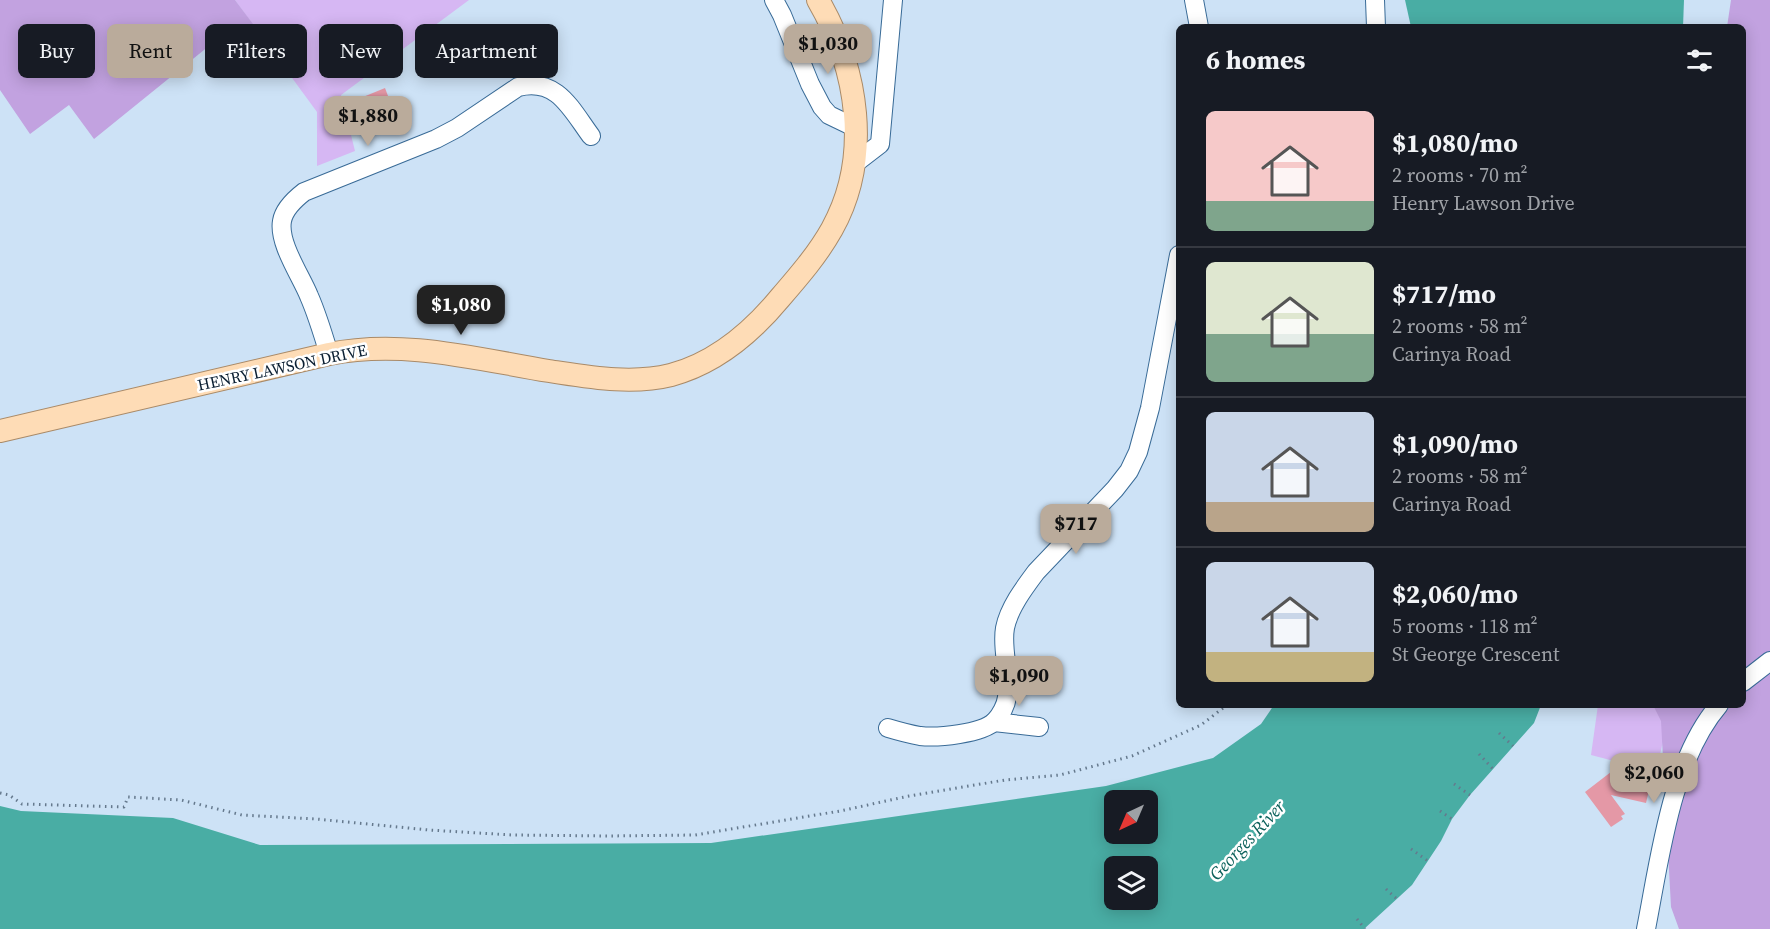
<!DOCTYPE html>
<html lang="en">
<head>
<meta charset="utf-8">
<style>
	body { margin:0; font-family:"Source Serif 4",serif; background:#242831; color:#f1f3f6; height:100vh; display:flex; flex-direction:column; font-size:22px; white-space:nowrap }
	* { box-sizing:border-box; margin:0 }
	p { font-size:20px; color:#9ea1a6 }
	.icon { flex:none; width:33px; height:33px; fill:none; stroke:currentColor; stroke-width:2; stroke-linecap:round; stroke-linejoin:round }
	.map { position:relative; flex:1; overflow:hidden }
	.side { position:absolute; left:1176px; top:24px; width:570px; height:684px; display:flex; flex-direction:column; background:#171b24; border-radius:9px; box-shadow:0 3px 15px #0003 }
	.side>* { flex:none }
	.banner { position:absolute; left:18px; top:24px; width:570px; height:54px; display:flex; gap:12px }
	.needle { width:39px; rotate:224deg }
	.buttons { position:absolute; left:1104px; top:790px; display:grid; gap:12px }
	.buttons a { display:grid; place-items:center; width:54px; height:54px; border-radius:9px; background:#171b24; box-shadow:0 3px 15px #0003; font-size:30px }
	.price { position:absolute; translate:-50% -51px; padding:0 14px; border-radius:12px; background:#baab9b; color:#111; font-size:20px; line-height:39px; filter:drop-shadow(0 2px 3px #0008) }
	.price::after { content:''; position:absolute; left:50%; top:36px; width:18px; height:14px; margin-left:-9px; background:inherit; clip-path:polygon(0 0,100% 0,50% 100%) }
	.price.selected { background:#222; color:#fff }
	ul { padding:0; list-style:none }
	li { display:flex; align-items:center; gap:18px; height:150px; padding:0 30px }
	li+li { border-top:2px solid #363941 }
	li span { display:grid; place-items:center; flex:none; width:168px; height:120px; border-radius:9px; color:#555 }
	li>.icon { margin-inline-start:auto }
	span .icon { width:72px; height:72px; fill:#fffc; stroke-width:1 }
	li b { font-size:26px }
	h2 { display:flex; justify-content:space-between; align-items:center; height:72px; padding:0 30px; font-size:26px }
	.tag { padding:0 21px; border-radius:9px; background:#171b24; box-shadow:0 3px 15px #0003; font-size:21px; line-height:54px }
	.tag.selected { background:#baab9b; color:#111 }
	.map>svg:first-child { display:block }
	.green { fill:#d6b7f3 }
	.forest { fill:#c2a2e0 }
	.water { fill:#49ada4; fill-rule:evenodd }
	.building { fill:#e498a6 }
	.lines { fill:none; stroke-linecap:round; stroke-linejoin:round }
	.minor-casing { stroke:#396b97; stroke-width:20 }
	.major-casing { stroke:#a98a68; stroke-width:24 }
	.path { stroke:#65798d; stroke-width:3; stroke-dasharray:1.5 4.5; stroke-linecap:butt }
	.minor { stroke:#fff; stroke-width:18 }
	.major { stroke:#fedcb6; stroke-width:22 }
	.labels { text-anchor:middle; dominant-baseline:central; stroke-width:5; stroke-linejoin:round; paint-order:stroke }
	.street-label { font-size:16px; fill:#0b1f32; stroke:#fff }
	.water-label { font-size:18px; font-style:italic; fill:#0b615b; stroke:#fff }
</style>
</head>
<body>
<div class="map">
<svg width="1770" height="929" viewBox="0 0 1770 929">
	<rect width="100%" height="100%" fill="#cde2f6"/>
	<g class="green">
		<path d="M235 0H469L341 95 355 151 317 166V112Z"/>
		<path d="M1598 705H1693L1664 737 1656 772 1591 755Z"/>
	</g>
	<g class="forest">
		<path d="M0 0H235L253 24 225 33 94 139 69 105 30 134 0 90Z"/>
		<path d="M1731 0H1770V929H1679L1671 907 1661 721 1653 705H1743V27H1727Z"/>
	</g>
	<g class="water">
		<path d="M1405 0H1684L1683 27H1411Z"/>
		<path d="M1274 705H1541L1534 723 1470 795 1452 819 1441 841 1412 885 1364 929H0V806L21 811 173 818 260 845 711 843 1106 786 1213 758 1261 724ZM1114 801H1148V834H1114ZM1114 867H1148V900H1114Z"/>
	</g>
	<g class="building">
		<path d="M385 88 396 117 383 122 382 120 361 128 360 124 358 125 350 105 364 100 363 97Z"/>
		<path d="M1620 765 1653 773 1646 803 1611 795 1625 814 1621 816 1623 819 1611 827 1585 792Z"/>
	</g>
	<g class="lines">
		<g class="minor-casing">
			<g id="minor">
				<path d="M774 0 782 15 810 84 822 107 829 115 856 128"/>
				<path d="M1194 0 1199 27"/>
				<path d="M1375 0 1376 27"/>
				<path d="M854 164 880 144 893 0"/>
				<path d="M329 354C323 334 317 314 309 296 301 276 278 243 282 221 284 209 295 199 304 192L436 139 457 128 518 87C557 77 571 109 591 136"/>
				<path d="M1743 682 1770 661"/>
				<path d="M994 722 1039 727"/>
				<path d="M888 728C898 731 909 734 920 736 937 738 982 734 995 721 1001 715 1006 705 1007 697 1011 674 1001 650 1005 628 1009 608 1024 588 1036 572L1115 489 1129 471 1138 452 1150 408 1179 255"/>
				<path d="M1646 929C1660 858 1671 761 1719 705"/>
			</g>
		</g>
		<g class="major-casing">
			<path id="major" d="M0 431 329 354C403 339 476 359 549 371 589 377 631 385 671 375 716 363 751 333 780 298 799 276 818 254 832 229 872 157 858 69 818 0"/>
		</g>
		<g class="path">
			<path d="M1499 733 1513 746"/>
			<path d="M1479 754 1493 769"/>
			<path d="M1454 784 1470 795"/>
			<path d="M0 793 9 795 22 804 124 807 128 797 181 800 242 815 316 819 429 830 512 835 607 836 695 835 840 811 909 796 1005 780 1060 775 1132 756 1201 725 1227 705"/>
			<path d="M1440 811 1452 819"/>
			<path d="M1411 849 1428 861"/>
			<path d="M1386 889 1397 899"/>
			<path d="M1357 919 1365 929"/>
		</g>
		<use href="#minor" class="minor"/>
		<use href="#major" class="major"/>
	</g>
	<g class="labels">
		<g class="street-label">
			<text transform="translate(282 367) rotate(-12)">HENRY LAWSON DRIVE</text>
		</g>
		<g class="water-label">
			<text transform="translate(1247 840) rotate(-47)">Georges River</text>
		</g>
	</g>
</svg>
<div class="buttons">
<a><svg class="needle" viewBox="-14 -14 28 28"><path d="M0-13l5 13h-10z" fill="#e53935"/><path d="M0 13l5-13h-10z" fill="#9ea1a6"/></svg></a>
<a><svg class="icon" aria-label="layers" viewBox="0 0 24 24"><path d="M12 4l9 5-9 5-9-5zM3 14l9 5 9-5"/></svg></a>
</div>
<b class="price" style="left:828px;top:75px">$1,030</b>
<b class="price" style="left:368px;top:147px">$1,880</b>
<b class="price selected" style="left:461px;top:336px">$1,080</b>
<b class="price" style="left:1076px;top:555px">$717</b>
<b class="price" style="left:1019px;top:707px">$1,090</b>
<b class="price" style="left:1654px;top:804px">$2,060</b>
<div class="banner">
<a class="tag">Buy</a>
<a class="tag selected">Rent</a>
<a class="tag">Filters</a>
<a class="tag">New</a>
<a class="tag">Apartment</a>
</div>
<section class="side">
<h2>6 homes<svg class="icon" aria-label="filters" viewBox="0 0 24 24"><path d="M4 7h16M4 17h16"/><circle cx="9" cy="7" r="2"/><circle cx="15" cy="17" r="2"/></svg></h2>
<ul>
<li><span style="background:linear-gradient(#f6c9c9 75%,#7fa58c 0)"><svg class="icon" aria-label="home" viewBox="0 0 24 24"><path d="M3 11l9-7 9 7M6 9v11h12V9"/></svg></span><div><b>$1,080/mo</b><p>2 rooms · 70 m²</p><p>Henry Lawson Drive</p></div></li>
<li><span style="background:linear-gradient(#dfe7d0 60%,#7fa58c 0)"><svg class="icon" aria-label="home" viewBox="0 0 24 24"><path d="M3 11l9-7 9 7M6 9v11h12V9"/></svg></span><div><b>$717/mo</b><p>2 rooms · 58 m²</p><p>Carinya Road</p></div></li>
<li><span style="background:linear-gradient(#c9d6e8 75%,#b9a48a 0)"><svg class="icon" aria-label="home" viewBox="0 0 24 24"><path d="M3 11l9-7 9 7M6 9v11h12V9"/></svg></span><div><b>$1,090/mo</b><p>2 rooms · 58 m²</p><p>Carinya Road</p></div></li>
<li><span style="background:linear-gradient(#c9d6e8 75%,#c2b280 0)"><svg class="icon" aria-label="home" viewBox="0 0 24 24"><path d="M3 11l9-7 9 7M6 9v11h12V9"/></svg></span><div><b>$2,060/mo</b><p>5 rooms · 118 m²</p><p>St George Crescent</p></div></li>
</ul>
</section>
</div>
</body>
</html>
